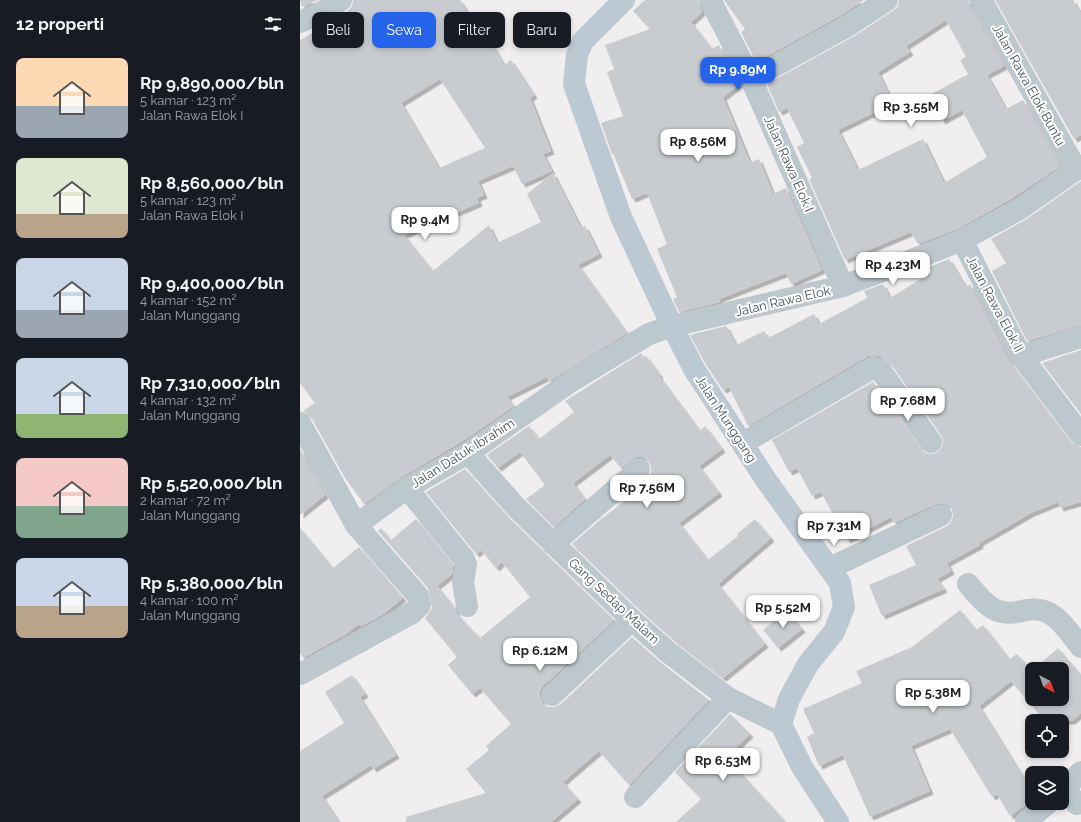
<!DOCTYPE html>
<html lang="id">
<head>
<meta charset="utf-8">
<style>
	body { margin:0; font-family:Raleway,sans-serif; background:#242831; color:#f1f3f6; height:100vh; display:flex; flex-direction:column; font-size:15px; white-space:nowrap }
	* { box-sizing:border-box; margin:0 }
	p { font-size:13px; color:#9ea1a6 }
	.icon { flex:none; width:22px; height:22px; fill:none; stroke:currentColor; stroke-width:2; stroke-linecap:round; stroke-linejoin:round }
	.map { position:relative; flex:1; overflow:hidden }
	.panel { display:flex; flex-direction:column; background:#171b24; width:300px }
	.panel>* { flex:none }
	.guide { position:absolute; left:12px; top:12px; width:380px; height:36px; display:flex; gap:8px }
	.needle { width:26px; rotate:139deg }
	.controls { position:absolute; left:725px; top:662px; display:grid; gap:8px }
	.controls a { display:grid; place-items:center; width:44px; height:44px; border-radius:8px; background:#171b24; box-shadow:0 2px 6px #0003; font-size:20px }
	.price { position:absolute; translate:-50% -34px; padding:0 9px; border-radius:8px; background:#fff; color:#222; font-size:13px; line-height:26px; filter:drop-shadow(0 1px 2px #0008) }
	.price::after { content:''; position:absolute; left:50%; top:24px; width:12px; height:9px; margin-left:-6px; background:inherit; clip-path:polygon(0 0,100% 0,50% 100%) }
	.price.selected { background:#2563eb; color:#fff }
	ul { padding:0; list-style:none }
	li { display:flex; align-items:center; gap:12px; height:100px; padding:0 16px }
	li span { display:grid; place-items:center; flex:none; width:112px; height:80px; border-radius:8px; color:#555 }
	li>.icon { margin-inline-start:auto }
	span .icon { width:48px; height:48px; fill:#fffc; stroke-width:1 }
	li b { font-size:17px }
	h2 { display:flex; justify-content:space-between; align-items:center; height:48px; padding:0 16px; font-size:17px }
	.pill { padding:0 14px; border-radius:8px; background:#171b24; box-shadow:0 2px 6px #0003; font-size:14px; line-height:36px }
	.pill.selected { background:#2563eb; color:#fff }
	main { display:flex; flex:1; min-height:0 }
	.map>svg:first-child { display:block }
	.building { fill:#c8ccd1; fill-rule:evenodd; filter:url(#shadow) }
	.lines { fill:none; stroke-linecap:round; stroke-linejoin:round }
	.street { stroke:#bcc7ce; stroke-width:22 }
	.secondary { stroke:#bcc9d3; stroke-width:22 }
	.labels { text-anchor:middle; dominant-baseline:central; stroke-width:4; stroke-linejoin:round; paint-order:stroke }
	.street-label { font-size:13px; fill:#46545d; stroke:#fff }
</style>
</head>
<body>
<main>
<section class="panel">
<h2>12 properti<svg class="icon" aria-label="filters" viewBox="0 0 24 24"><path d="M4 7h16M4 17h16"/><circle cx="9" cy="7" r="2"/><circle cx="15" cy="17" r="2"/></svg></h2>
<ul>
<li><span style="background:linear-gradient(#ffd9b3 60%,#9aa5b1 0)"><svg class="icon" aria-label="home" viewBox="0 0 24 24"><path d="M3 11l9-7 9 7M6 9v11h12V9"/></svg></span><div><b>Rp 9,890,000/bln</b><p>5 kamar · 123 m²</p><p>Jalan Rawa Elok I</p></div></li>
<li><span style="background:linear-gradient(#dfe7d0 70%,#b9a48a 0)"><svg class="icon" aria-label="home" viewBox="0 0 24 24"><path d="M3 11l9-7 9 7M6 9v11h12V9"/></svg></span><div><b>Rp 8,560,000/bln</b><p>5 kamar · 123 m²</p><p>Jalan Rawa Elok I</p></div></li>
<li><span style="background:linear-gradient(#c9d6e8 65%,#9aa5b1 0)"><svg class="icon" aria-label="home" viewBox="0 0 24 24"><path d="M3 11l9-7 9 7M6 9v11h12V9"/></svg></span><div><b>Rp 9,400,000/bln</b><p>4 kamar · 152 m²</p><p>Jalan Munggang</p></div></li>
<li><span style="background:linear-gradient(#c9d6e8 70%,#8fb573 0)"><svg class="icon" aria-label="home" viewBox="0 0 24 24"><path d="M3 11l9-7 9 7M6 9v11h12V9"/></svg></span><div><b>Rp 7,310,000/bln</b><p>4 kamar · 132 m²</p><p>Jalan Munggang</p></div></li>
<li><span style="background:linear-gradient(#f6c9c9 60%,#7fa58c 0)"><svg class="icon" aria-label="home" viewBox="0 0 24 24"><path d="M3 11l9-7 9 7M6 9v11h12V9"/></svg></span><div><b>Rp 5,520,000/bln</b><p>2 kamar · 72 m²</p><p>Jalan Munggang</p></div></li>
<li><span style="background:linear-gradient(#c9d6e8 60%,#b9a48a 0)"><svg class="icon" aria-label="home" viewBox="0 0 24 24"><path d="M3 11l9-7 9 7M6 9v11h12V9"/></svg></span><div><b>Rp 5,380,000/bln</b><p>4 kamar · 100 m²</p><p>Jalan Munggang</p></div></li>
</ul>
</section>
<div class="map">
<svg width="781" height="822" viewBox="0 0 781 822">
	<defs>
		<filter id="shadow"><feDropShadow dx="3.5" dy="3.5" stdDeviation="0" flood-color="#0004"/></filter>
	</defs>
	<rect width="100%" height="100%" fill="#f1eeef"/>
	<g class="building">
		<path d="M0 0H18L2 7Z"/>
		<path d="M53 0H160L173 22 177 19 204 65 211 60 234 95 230 98 251 151 243 154 252 171 222 184 213 166 178 181 184 195 177 198 179 203 104 235 133 271 189 225 197 243 241 222 227 194 253 173 281 228 285 226 299 254 278 265 327 333 249 381 247 377 207 397 214 406 161 442 100 478 64 504 45 478 11 417 3 411 15 403 0 383V40L16 31 15 29 48 11 52 6ZM140 79 185 148 139 168 101 103Z"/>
		<path d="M345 0H398L402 12 391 22 412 49 419 45 440 84 423 97 450 163 459 159 473 194 486 188 522 270 491 284 486 273 419 299 420 302 379 312 373 299 377 297 357 249 367 244 347 193 332 199 313 153 312 154 301 123 323 116 307 72 314 69 305 45 350 29 333 11Z"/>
		<path d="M424 0H564L543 14 456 62 441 32 445 29Z"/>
		<path d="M599 0H669L670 6 704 66 687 75 706 109 723 100 760 166 711 199 657 229 618 244 611 232 545 260 509 179 512 178 497 147 504 143 487 108 479 112 467 84 556 35 594 10 598 6ZM646 20 666 57 660 60 668 74 628 96 642 121 662 110 687 157 644 183 623 139 558 170 538 130 593 103 578 72 610 52 606 46Z"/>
		<path d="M695 0H773L781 14V135L774 139Z"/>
		<path d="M781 181V325L727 341 692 271 706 263 691 239 725 220Z"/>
		<path d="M649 259 666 287 670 284 711 364 771 443 781 447V502L760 508 758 502 731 513 679 543 680 545 647 563 651 571 637 579 644 589 582 616 569 585 616 565 606 546 647 526 651 522 653 516 652 509 648 505 642 503 636 504 594 523 591 517 547 540 521 492 512 496 497 468 489 472 472 440 573 382 621 449 625 453 633 454 638 452 642 447 643 441 641 435 591 364 580 356 574 355 568 356 448 426 429 387 423 390 405 363 390 335 426 326 436 345 464 331 468 338 514 314 519 324 567 298 564 291 583 284 590 298 632 272 629 267Z"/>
		<path d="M781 350V414L742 363Z"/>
		<path d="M341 353 344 357 346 356 360 375 359 376 400 431 405 426 422 449 399 466 419 493 379 523 408 560 438 536 437 534 455 519 471 538 418 584 465 644 423 678 376 642 341 611 272 544 301 519 338 491 336 488 351 473V466L348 461 343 457H336L321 468 310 455 273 483 285 499 254 527 226 499 245 485 220 452 198 468 187 455 229 426 239 439 274 412 265 401Z"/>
		<path d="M0 449 25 495 0 515Z"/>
		<path d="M165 469 207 516 314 620 243 686 240 691V697L243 704 249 707H254L261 704 332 637 360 662 409 700 329 785 299 751 263 782 278 799 251 822H106V817L186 793 166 769 189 750 186 746 211 724 180 688 172 694 148 665 157 657 125 618 132 608 128 588 78 531 81 528 91 540 116 519 153 565 152 574 137 586 155 608 157 614 180 638 230 597 202 562 196 568 181 550 176 554 126 492Z"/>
		<path d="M0 528 33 568 59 547 103 598 82 615 61 626 59 624 46 634 3 658 0 653Z"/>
		<path d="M487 610 502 629 478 648 463 630Z"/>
		<path d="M660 610 676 630 683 625 709 659 717 654 732 671V699H762V669H734L758 648 781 675V713L772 721H745L711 681 679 706 723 777 732 795V800L710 816 697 794 692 797 650 729 611 746 630 791 570 817 543 755 519 766 507 737 514 733 503 709 562 683 556 671 612 647Z"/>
		<path d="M52 675 65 694 60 697 96 755 73 769 71 765 22 796 39 822H0V751L44 723 25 692Z"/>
		<path d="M430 714 450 734 426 757 486 822H376L401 799 375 772Z"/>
	</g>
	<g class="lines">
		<g class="street">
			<path d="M410 0 451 79 543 286"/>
			<path d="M681 0 776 169"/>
			<path d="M0 22 22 12 41 0"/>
			<path d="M451 79 549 25 587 0"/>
			<path d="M662 240 721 356 781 337"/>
			<path d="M721 356 781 435"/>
			<path d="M0 423 56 525 107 488 168 453 273 380 349 334 372 326 543 286 612 260 662 240 718 210 781 166"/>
			<path d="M443 443 574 367 581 371 631 442"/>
			<path d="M168 453 216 507 332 620 368 652 428 698 481 724"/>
			<path d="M107 488 164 559 166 564 163 582 167 606"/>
			<path d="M253 544 339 469"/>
			<path d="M530 568 641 515"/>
			<path d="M668 584C684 603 695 618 722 611 732 609 739 608 749 613 761 619 772 636 781 647"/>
			<path d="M0 674 112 613 120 605 118 596 56 525"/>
			<path d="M252 695 332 620"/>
			<path d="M764 788 777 804"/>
			<path d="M762 790 781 772"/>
			<path d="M335 797 428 698"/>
			<path d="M726 822 748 803"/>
		</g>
		<path class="secondary" d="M324 0 283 41 277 55 274 84 321 217 372 326 394 369 466 480 540 583 544 607 534 632 508 664 489 699 481 724 502 767 538 822"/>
	</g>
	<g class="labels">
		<g class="street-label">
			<text transform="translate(729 85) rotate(61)">Jalan Rawa Elok Buntu</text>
			<text transform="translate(489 164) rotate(66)">Jalan Rawa Elok I</text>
			<text transform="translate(483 301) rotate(-13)">Jalan Rawa Elok</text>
			<text transform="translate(695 304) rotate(62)">Jalan Rawa Elok II</text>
			<text transform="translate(426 419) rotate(57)">Jalan Munggang</text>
			<text transform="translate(163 453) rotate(-32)">Jalan Datuk Ibrahim</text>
			<text transform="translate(314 601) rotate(43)">Gang Sedap Malam</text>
		</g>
	</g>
</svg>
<div class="controls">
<a><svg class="needle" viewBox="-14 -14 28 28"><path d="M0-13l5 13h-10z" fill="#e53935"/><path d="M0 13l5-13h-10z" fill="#9ea1a6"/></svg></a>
<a><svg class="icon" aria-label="locate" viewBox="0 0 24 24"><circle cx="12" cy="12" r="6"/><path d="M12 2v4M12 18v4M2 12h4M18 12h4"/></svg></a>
<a><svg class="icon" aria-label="layers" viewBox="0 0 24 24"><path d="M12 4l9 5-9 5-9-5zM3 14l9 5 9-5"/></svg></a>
</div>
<b class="price selected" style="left:438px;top:91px">Rp 9.89M</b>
<b class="price" style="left:611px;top:128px">Rp 3.55M</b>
<b class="price" style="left:398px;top:163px">Rp 8.56M</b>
<b class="price" style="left:125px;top:241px">Rp 9.4M</b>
<b class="price" style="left:593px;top:286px">Rp 4.23M</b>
<b class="price" style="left:608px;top:422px">Rp 7.68M</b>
<b class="price" style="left:347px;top:509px">Rp 7.56M</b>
<b class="price" style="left:534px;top:547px">Rp 7.31M</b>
<b class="price" style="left:483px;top:629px">Rp 5.52M</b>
<b class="price" style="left:240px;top:672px">Rp 6.12M</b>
<b class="price" style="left:633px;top:714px">Rp 5.38M</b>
<b class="price" style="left:423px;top:782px">Rp 6.53M</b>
<div class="guide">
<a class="pill">Beli</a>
<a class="pill selected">Sewa</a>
<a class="pill">Filter</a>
<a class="pill">Baru</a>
</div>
</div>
</main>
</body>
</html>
